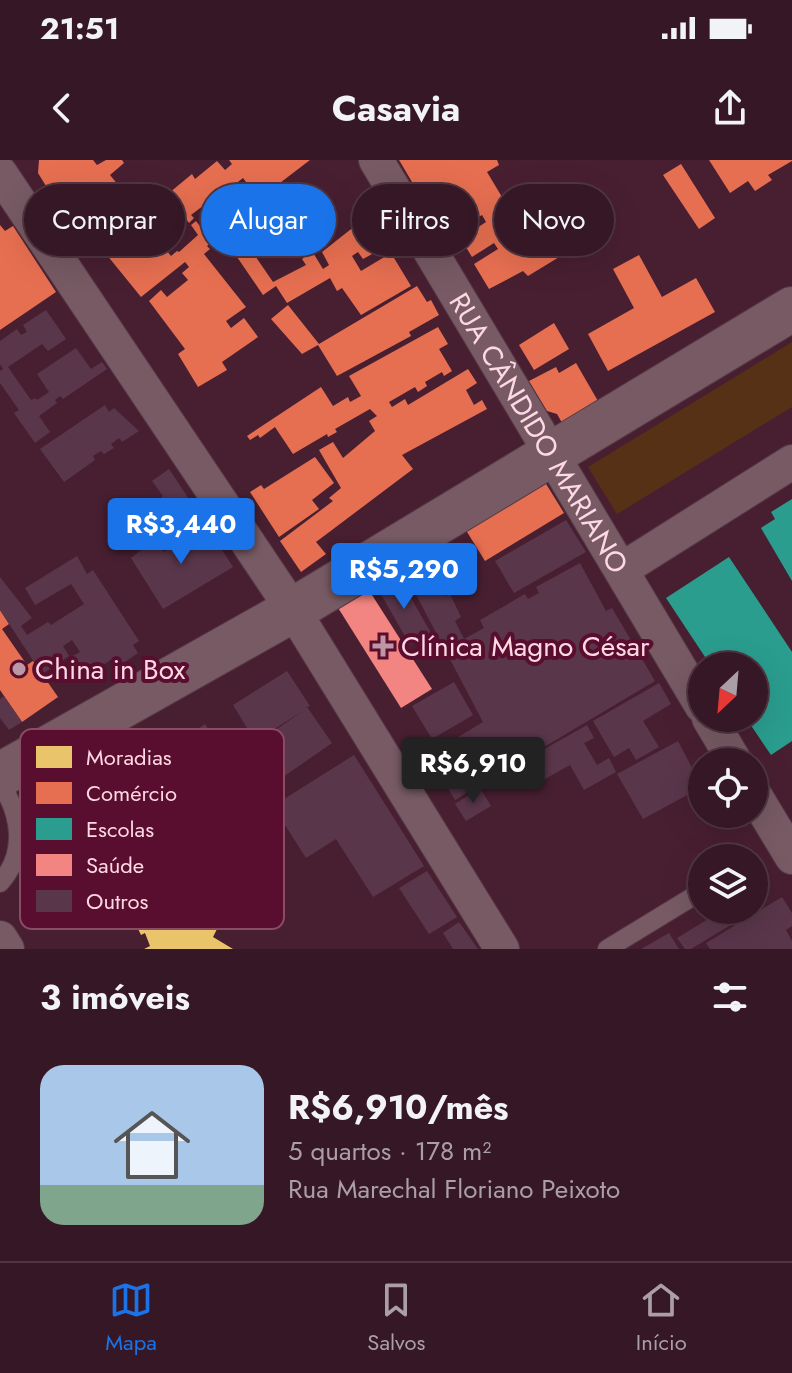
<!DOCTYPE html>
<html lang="pt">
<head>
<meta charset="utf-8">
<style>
	body { margin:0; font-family:Jost,sans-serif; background:#3d202d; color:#f1f3f6; height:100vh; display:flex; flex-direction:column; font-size:30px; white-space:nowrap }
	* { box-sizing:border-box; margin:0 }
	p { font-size:26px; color:#aa9fa7 }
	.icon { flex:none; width:44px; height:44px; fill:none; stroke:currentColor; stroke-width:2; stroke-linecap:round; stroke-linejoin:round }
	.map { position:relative; height:789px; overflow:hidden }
	.panel { display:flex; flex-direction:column; background:#361725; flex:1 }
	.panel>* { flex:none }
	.guide { position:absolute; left:24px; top:24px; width:744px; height:72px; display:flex; gap:16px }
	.needle { width:52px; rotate:206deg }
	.tools { position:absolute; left:688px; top:492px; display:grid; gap:16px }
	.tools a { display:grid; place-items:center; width:80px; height:80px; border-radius:50%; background:#361725; box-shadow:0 8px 32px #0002,0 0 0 2px #503642; font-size:40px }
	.price { position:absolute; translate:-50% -68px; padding:0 18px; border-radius:8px; background:#1a73e8; color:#fff; font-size:26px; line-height:52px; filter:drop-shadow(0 2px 4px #0008) }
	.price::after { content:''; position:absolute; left:50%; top:48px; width:24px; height:18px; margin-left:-12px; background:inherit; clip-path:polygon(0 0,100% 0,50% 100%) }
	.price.on { background:#222; color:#fff }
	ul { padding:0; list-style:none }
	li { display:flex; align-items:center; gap:24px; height:200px; padding:0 40px }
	li span { display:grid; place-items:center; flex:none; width:224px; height:160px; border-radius:24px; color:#555 }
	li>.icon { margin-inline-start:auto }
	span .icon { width:96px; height:96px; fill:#fffc; stroke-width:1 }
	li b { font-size:34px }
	h2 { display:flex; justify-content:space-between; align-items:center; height:96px; padding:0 40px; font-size:34px }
	.pill { padding:0 28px; border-radius:36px; background:#361725; box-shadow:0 8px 32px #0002,0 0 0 2px #503642; font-size:28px; line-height:72px }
	.pill.on { background:#1a73e8; color:#fff }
	.status { display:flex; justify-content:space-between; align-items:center; height:56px; padding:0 40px; background:#361725; direction:ltr }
	.status svg { height:22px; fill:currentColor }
	header { display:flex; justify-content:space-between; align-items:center; height:104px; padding:0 40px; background:#361725; font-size:36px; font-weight:700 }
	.dock { display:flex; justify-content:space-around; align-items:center; height:112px; border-top:2px solid #503642; background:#361725; font-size:22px; color:#aa9fa7 }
	.dock a { display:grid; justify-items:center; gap:4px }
	.dock .on { color:#1a73e8 }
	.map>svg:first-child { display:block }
	.green { fill:#573116 }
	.homes { fill:#e9c46a }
	.shops { fill:#e76f51 }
	.schools { fill:#2a9d8f }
	.health { fill:#f28482 }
	.building { fill:#5a364b }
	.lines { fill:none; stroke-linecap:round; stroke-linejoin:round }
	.lane-casing { stroke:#583a46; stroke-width:20 }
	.street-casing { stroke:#583a46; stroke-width:36 }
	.secondary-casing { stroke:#583a46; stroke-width:46 }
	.lane { stroke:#775a64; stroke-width:18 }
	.street { stroke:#775a64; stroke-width:34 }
	.secondary { stroke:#775a64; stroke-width:44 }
	.poi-dot { fill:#be97a5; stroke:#590e2f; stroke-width:3 }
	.labels { text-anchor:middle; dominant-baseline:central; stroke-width:8; stroke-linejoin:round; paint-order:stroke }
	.street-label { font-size:28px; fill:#fed8e3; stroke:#590e2f }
	.poi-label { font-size:28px; fill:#fed8e3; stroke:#590e2f; text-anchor:start }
	.key { fill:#590e2f; stroke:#8a4b65; stroke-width:2 }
	.key-label { font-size:22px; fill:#fed8e3 }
</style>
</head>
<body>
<div class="status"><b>21:51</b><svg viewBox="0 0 49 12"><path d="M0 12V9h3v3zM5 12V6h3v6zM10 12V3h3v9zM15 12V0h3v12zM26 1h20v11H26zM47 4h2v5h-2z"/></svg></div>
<header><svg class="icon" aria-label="back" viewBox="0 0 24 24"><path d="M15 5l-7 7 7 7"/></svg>Casavia<svg class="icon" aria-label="share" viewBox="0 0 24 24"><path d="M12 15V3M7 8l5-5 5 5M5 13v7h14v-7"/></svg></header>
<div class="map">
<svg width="792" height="789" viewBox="0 0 792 789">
	<rect width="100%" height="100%" fill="#481f31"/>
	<path class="green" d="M792 182V247L617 354 588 307Z"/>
	<path class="homes" d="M145 641 185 649 181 666 185 667 179 700 191 703 190 711 206 714 221 747 212 761 219 765 213 777 233 789H144L150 786 145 773 141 775 131 754 135 752 129 740 126 742 121 731 131 677 138 678Z"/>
	<g class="shops">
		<path d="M39 0H93L97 5 106 0H122L124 3 110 15 141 53 120 71 121 72 127 79 151 59 173 87 167 91 171 96 177 91 179 92 198 75 191 65 196 61 212 82 207 86 210 89 204 94 246 147 226 161 231 168 244 158 258 177 222 202 227 210 198 227 178 194 185 189 149 141 161 130 167 137 188 120 182 113 189 107 185 102 141 137 102 89 90 98 38 13Z"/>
		<path d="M229 0H310L259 39 243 18 229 29 239 41 242 38 248 46 230 60 212 39 191 55 194 58 189 63 186 59 179 65 175 59 172 61 157 43 192 14 195 19 217 1 225 10 232 4Z"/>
		<path d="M399 0H497L499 5 487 12 505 42 529 27 533 33 527 37 539 56 520 67 524 75 578 44 597 74 528 116 523 111 489 129 474 104 498 89 494 83 472 97 464 84 470 81 466 75 486 62 482 55 475 59 471 52 462 57 466 65 445 78Z"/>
		<path d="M709 0H792V1L768 15 772 20 755 31 748 21 730 33Z"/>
		<path d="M681 4 715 58 699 69 663 15Z"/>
		<path d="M365 58 385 87 363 99 358 92 352 96 361 111 391 93 411 126 361 155 342 128 337 131 330 118 287 143 276 126 263 135 222 75 234 65 273 122 306 105 302 99 312 91 323 109 329 105 322 92Z"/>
		<path d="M0 65 5 71 13 66 56 132 0 170Z"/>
		<path d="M639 95 662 137 696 118 715 152 608 211 588 174 634 148 613 109Z"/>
		<path d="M417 126 427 142 431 140 439 155 409 172 411 176 337 216 318 185 302 194 271 159 288 145 319 184Z"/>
		<path d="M554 163 569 189 534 210 519 185Z"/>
		<path d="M438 167 448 184 439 189 452 211 444 216 442 212 425 222 427 226 418 232 415 227 389 242 392 247 405 239 408 245 468 209 477 223 466 230 474 245 482 240 487 249 402 295 413 309 316 382 326 394 301 412 280 381 333 341 329 338 341 328 319 290 333 282 343 298 375 271 369 261 377 256 370 249 335 269 337 272 328 277 327 274 293 294 275 267 260 278 258 275 250 280 247 276 321 227 333 246 348 237 350 242 361 236 349 216Z"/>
		<path d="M576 203 602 248 565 268 557 254 547 251 529 221 556 207 559 213Z"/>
		<path d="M315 297 334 323 312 340 319 349 279 377 250 332 261 325 264 329Z"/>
		<path d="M543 319 564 353 485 401 464 367Z"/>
		<path d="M0 450 9 464 2 469 27 505 33 501 58 537 22 562 0 530Z"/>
	</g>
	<g class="schools">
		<path d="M792 339V421L761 368 775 359 771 352Z"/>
		<path d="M729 397 792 492V581L771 595 746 558H754V506H711L666 438Z"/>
	</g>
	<path class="health" d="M365 424 432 529 401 548 335 443Z"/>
	<g class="building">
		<path d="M46 150 66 179 48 191 42 184 8 207 31 240 36 238 37 240 49 232 37 214 76 188 91 209 102 202 107 209 63 239 60 236 55 240 57 243 39 256 50 272 35 283 14 253 19 250 0 223V211L3 209 0 204V181L17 169 21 175 27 172 23 165Z"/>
		<path d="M105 245 109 252 114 248 139 271 122 282 119 278 111 284 114 288 104 294 101 291 93 296 95 300 64 322 40 289Z"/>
		<path d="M169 309 205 363 187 375 161 337 163 336 152 321Z"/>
		<path d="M566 360 586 392 514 433 495 401Z"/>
		<path d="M206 365 233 407 163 449 131 398 155 379 164 392Z"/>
		<path d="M431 393 438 406 436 411 445 436 450 434 461 457 455 461 464 479 484 468 480 460 525 434 528 439 539 433 536 427 580 403 606 451 612 448 655 521 455 640 443 620 470 604 455 579 483 562 403 410Z"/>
		<path d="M77 396 87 414 93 410 139 481 133 485 138 493 122 504 117 496 84 517 71 497 80 492 72 480 63 486 69 496 42 514 0 450V417L32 458 21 466 27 475 48 462 51 465 84 444 71 424 35 445 25 428Z"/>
		<path d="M399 417 431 473 410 485 378 429Z"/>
		<path d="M287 511 310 546 307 547 332 583 273 624 282 636 265 648 232 600 303 551 255 581 233 545Z"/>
		<path d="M454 522 473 555 432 579 412 546Z"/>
		<path d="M659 523 671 544 643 561 659 587 636 600 629 588 614 597 593 561Z"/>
		<path d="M4 536 22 562 9 570 0 558V539Z"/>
		<path d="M205 564 262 651 240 666 183 579Z"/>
		<path d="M587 565 594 578 584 583 597 605 609 598 616 612 584 630 570 605 538 623 525 600Z"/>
		<path d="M678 581 702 627 643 659 617 614Z"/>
		<path d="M354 595 424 706 373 737 336 679 306 698 273 646Z"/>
		<path d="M480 628 491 646 466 661 455 644Z"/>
		<path d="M427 711 457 757 429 774 399 728Z"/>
		<path d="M782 737 792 753V766L786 770 792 781V789H710L706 783Z"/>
		<path d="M723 750H750L752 752 691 789H685L677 778Z"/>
		<path d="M459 762 478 789H453L443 773Z"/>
		<path d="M669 773 679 789H641Z"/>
	</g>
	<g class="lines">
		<g class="lane-casing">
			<g id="lane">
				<path d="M0 623C21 654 27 693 0 723"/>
				<path d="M607 789 702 731"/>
			</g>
		</g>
		<g class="street-casing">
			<g id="street">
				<path id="s1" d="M376 0 702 546"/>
				<path d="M0 13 293 450 502 789"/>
				<path d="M621 410 792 302"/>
				<path d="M709 558 735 602"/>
				<path d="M754 634 792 697"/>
				<path d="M0 778 7 789"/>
			</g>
		</g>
		<g class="secondary-casing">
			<path id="secondary" d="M0 615 293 450 792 149"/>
		</g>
		<use href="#lane" class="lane"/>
		<use href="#street" class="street"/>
		<use href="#secondary" class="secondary"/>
	</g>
	<g class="poi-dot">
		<path d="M379 474h8v8h8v8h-8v8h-8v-8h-8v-8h8z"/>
		<circle cx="19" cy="509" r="8"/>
	</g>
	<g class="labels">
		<g class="street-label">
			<text stroke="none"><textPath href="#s1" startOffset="318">RUA CÂNDIDO MARIANO</textPath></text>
		</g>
		<g class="poi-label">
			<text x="401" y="486">Clínica Magno César</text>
			<text x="35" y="509">China in Box</text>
		</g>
	</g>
	<rect x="20" y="569" width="264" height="200" rx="12" class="key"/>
	<rect x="36" y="586" width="36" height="22" fill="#e9c46a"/>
	<rect x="36" y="622" width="36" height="22" fill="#e76f51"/>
	<rect x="36" y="658" width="36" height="22" fill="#2a9d8f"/>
	<rect x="36" y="694" width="36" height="22" fill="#f28482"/>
	<rect x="36" y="730" width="36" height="22" fill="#5a364b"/>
	<g class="key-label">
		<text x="86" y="605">Moradias</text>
		<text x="86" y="641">Comércio</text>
		<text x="86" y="677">Escolas</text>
		<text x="86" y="713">Saúde</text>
		<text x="86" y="749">Outros</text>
	</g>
</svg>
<div class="tools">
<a><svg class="needle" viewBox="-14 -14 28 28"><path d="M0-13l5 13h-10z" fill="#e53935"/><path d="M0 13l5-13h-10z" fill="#aa9fa7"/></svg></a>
<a><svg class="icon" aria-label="locate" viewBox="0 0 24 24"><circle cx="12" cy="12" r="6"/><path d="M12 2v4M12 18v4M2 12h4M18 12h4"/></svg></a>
<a><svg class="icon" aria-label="layers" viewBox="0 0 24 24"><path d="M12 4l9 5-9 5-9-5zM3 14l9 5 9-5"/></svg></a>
</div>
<b class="price" style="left:181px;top:406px">R$3,440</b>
<b class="price" style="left:404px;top:451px">R$5,290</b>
<b class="price on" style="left:473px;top:645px">R$6,910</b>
<div class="guide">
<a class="pill">Comprar</a>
<a class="pill on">Alugar</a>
<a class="pill">Filtros</a>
<a class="pill">Novo</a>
</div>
</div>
<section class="panel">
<h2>3 imóveis<svg class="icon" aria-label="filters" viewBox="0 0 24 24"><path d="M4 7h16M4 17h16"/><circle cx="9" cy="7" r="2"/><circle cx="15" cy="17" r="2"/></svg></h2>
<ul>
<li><span style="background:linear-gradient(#a9c7e8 75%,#7fa58c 0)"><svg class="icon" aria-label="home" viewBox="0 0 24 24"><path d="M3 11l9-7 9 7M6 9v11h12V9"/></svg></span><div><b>R$6,910/mês</b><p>5 quartos · 178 m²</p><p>Rua Marechal Floriano Peixoto</p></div></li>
</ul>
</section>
<nav class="dock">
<a class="on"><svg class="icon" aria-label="map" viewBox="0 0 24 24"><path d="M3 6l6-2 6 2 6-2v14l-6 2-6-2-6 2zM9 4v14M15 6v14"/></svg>Mapa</a>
<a><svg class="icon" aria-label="saved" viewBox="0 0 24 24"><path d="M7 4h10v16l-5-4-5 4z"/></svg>Salvos</a>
<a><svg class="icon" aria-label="home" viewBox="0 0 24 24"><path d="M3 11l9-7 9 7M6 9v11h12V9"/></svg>Início</a>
</nav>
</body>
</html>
